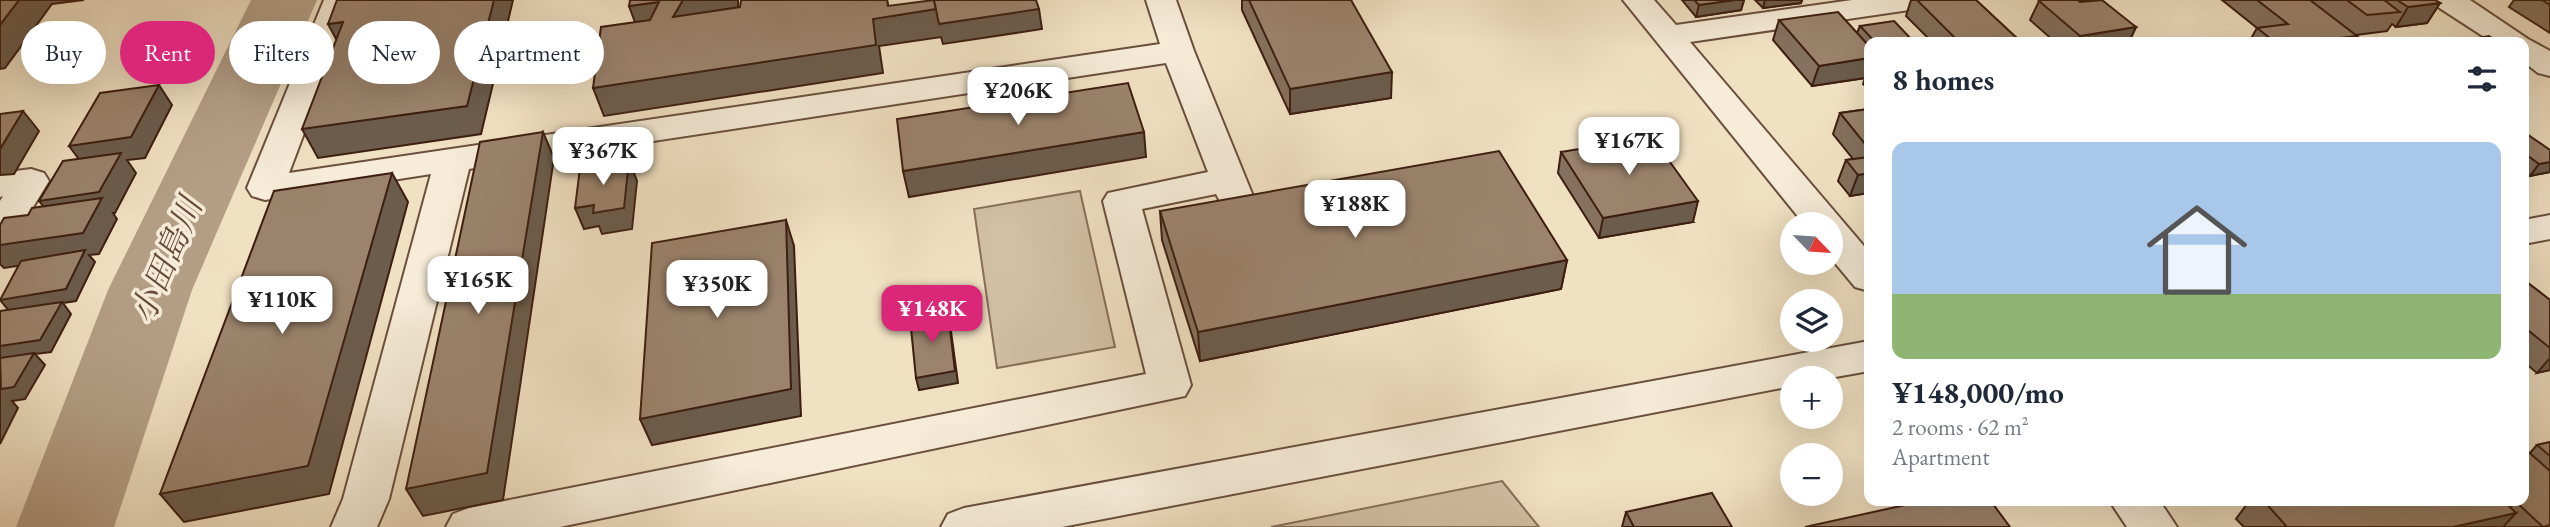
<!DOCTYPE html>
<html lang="en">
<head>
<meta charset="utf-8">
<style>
	body { margin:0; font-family:"EB Garamond","Noto Serif JP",serif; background:#f2f2f3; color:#1f2937; height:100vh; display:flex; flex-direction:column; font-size:26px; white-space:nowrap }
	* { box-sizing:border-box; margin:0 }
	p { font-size:23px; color:#747a83 }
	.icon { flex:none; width:38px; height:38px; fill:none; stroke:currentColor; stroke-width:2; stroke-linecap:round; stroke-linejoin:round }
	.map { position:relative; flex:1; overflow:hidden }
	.panel { position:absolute; left:1864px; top:37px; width:665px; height:469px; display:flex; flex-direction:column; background:#fff; border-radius:14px; box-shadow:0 7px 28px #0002 }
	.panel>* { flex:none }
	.guide { position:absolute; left:21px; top:21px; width:665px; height:63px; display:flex; gap:14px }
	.needle { width:46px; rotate:115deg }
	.fabs { position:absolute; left:1780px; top:212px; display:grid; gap:14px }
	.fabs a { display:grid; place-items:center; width:63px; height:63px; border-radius:50%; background:#fff; box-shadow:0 7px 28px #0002; font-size:35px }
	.price { position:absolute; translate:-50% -60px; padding:0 16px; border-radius:14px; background:#fff; color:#222; font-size:23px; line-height:46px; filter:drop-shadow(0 2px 4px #0008) }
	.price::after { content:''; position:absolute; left:50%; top:42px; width:21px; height:16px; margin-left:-10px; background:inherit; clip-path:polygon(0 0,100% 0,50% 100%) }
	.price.current { background:#db2777; color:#fff }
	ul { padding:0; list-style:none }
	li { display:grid; align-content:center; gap:14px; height:371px; padding:0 28px }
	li+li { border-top:2px solid #e0e1e3 }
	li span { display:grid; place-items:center; height:217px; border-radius:14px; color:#555 }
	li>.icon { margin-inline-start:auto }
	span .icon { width:126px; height:126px; fill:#fffc; stroke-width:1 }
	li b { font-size:30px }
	h2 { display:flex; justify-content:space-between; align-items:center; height:84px; padding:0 28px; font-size:30px }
	.chip { padding:0 24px; border-radius:32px; background:#fff; box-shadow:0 7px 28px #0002; font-size:24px; line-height:63px }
	.chip.current { background:#db2777; color:#fff }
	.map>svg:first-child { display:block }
	.green { fill:#d2c0a5; stroke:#886f5a; stroke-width:2 }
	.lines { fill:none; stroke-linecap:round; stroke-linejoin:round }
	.river { fill:#b49f86; fill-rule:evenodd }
	.minor-casing { stroke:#6a4f3d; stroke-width:4 }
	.minor { fill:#f6ecd8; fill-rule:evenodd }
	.wall { fill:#85715e; stroke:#3d1e10; stroke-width:2 }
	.shaded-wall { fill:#6c5c4c; stroke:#3d1e10; stroke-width:2 }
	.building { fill:#9b836d; stroke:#3d1e10; stroke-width:2 }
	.labels { text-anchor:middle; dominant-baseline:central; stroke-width:7; stroke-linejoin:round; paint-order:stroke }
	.water-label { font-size:33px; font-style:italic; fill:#674b39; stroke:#f6ecd8 }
</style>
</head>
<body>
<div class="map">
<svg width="2550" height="527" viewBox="0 0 2550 527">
	<rect width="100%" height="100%" fill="#f1e1c3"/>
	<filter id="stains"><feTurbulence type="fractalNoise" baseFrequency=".00286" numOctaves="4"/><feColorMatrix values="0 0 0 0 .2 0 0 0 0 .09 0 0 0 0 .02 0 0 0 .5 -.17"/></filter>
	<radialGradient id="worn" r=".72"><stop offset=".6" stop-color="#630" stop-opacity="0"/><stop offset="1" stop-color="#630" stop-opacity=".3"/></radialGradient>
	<g class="green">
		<path d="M1080 191 1115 347 997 368 974 209Z"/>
		<path d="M1502 481 1539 527H1271Z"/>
	</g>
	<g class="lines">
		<path class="river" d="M251 0H317L192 290 114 527H16L108 290Z"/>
		<g class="minor-casing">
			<g id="minor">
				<path d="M324 0H354L289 173 1160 44 1146 0H1176L1194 51 1255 201 1250 209 1237 213 1224 209 1216 194 1142 209 1191 385 1185 396 560 527H446L453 514 469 508 1146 374 1103 201 1108 193 1208 172 1166 63 469 169 389 499 377 527H331L343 499 431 174 265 200 252 196 247 188Z"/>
				<path d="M1623 0H1654L1676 25 1852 0H1931L1927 7 1916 9 1690 42 1869 252V291L1855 287 1830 257V224H1804Z"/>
				<path d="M2434 0H2470L2528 39 2550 51V76L2538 73 2524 62V42H2492L2438 7Z"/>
				<path d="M31 169 44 173 49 181 13 240 0 243V201L3 196 0 197V173Z"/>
				<path d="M2550 215V239L2524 244V220Z"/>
				<path d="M1869 341V371L1830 378H1792V386L1062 527H941L948 514 964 508Z"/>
				<path d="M2109 500H2159L2177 527H2127Z"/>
			</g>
		</g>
		<use href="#minor" class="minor"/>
	</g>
	<g class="wall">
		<path d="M1242 0H1351L1391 98 1290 114 1242 10Z"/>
		<path d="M1682 0H1744L1741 10 1696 17Z"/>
		<path d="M1755 0H1802L1801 3 1763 8Z"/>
		<path d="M1911 0H1976L2021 42H1932L1906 16Z"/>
		<path d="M2042 0H2093L2136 27 2129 42H2055L2030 20 2039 1Z"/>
		<path d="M2222 0H2435L2440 3 2427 23 2396 27 2392 24 2387 31 2356 35 2357 36 2353 42H2249L2257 28Z"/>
		<path d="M2514 0H2550V33L2509 7Z"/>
		<path d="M1779 20 1857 33 1860 26 1914 42H1869V90L1863 84 1865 78 1812 86 1773 40Z"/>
		<path d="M1869 109V193L1850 196 1838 181 1846 160 1853 159 1833 134 1840 113Z"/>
		<path d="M2524 132 2550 172 2530 176 2524 171Z"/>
		<path d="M1561 152 1693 222 1599 238 1558 173Z"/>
		<path d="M1160 211 1567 260 1561 289 1200 361 1162 240Z"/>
		<path d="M2524 280 2550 300V370L2537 373 2524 362Z"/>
		<path d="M2550 442V527H2244L2236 519 2250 500H2524L2530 453 2537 445Z"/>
		<path d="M1626 512 1732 527H1622Z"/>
	</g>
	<g class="shaded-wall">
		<path d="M19 0H84L52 4 5 68 0 69V25Z"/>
		<path d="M494 0H513L481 134 318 158 302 129Z"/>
		<path d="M683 0H738V20L673 17Z"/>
		<path d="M887 0 891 16 936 9H1039L1042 29 943 44 941 37 879 46 883 73 604 116 593 88 873 19Z"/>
		<path d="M1735 0H1744L1741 10 1696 17 1699 5Z"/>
		<path d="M1765 0H1802L1801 3 1763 8Z"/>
		<path d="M659 2 668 29 639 33 629 6Z"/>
		<path d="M2440 3 2427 23 2396 27 2408 7Z"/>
		<path d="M343 22V52L328 24Z"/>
		<path d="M2136 27 2129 42H2077L2080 36Z"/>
		<path d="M1869 58V67L1865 78 1812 86 1819 66Z"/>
		<path d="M1392 72 1391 98 1290 114V89Z"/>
		<path d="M159 85 172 105 145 158 127 160 136 173 115 213H113L117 219 99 254 89 255 95 262 76 301 63 303 71 314 51 352 35 354 45 365 25 399 12 401 18 408 0 444V346L10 312 0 300 83 256 4 268 0 264V245L55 221 39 201 84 166 69 146Z"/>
		<path d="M23 111 39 131 14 174 0 175V149Z"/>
		<path d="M543 132 554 158 503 500 423 516 406 489Z"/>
		<path d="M1144 132 1146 157 909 197 903 171Z"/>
		<path d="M629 160 637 181 632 229 602 234 599 226 584 229 575 208 594 205Z"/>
		<path d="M2550 162V172L2530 176 2539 164Z"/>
		<path d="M392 173 408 202 329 494 184 522 160 494Z"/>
		<path d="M1869 173V193L1850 196 1858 175Z"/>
		<path d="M1698 201 1693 222 1599 238 1603 218Z"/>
		<path d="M786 220 794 246 801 416 652 445 640 419Z"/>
		<path d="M1567 260 1561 289 1200 361 1198 332Z"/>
		<path d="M948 312 950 324 958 383 919 390 916 378Z"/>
		<path d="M2550 358V370L2537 373Z"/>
		<path d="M2516 513 2503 527H2453Z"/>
	</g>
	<g class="building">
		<path d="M0 0H19L0 25Z"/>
		<path d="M337 0H494L467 106 302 129 343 22 328 24Z"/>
		<path d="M630 0H683L673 17 740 7 741 0H887L888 6 934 0 936 9 873 19 876 45 593 88 601 27 650 20 659 2 629 6Z"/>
		<path d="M934 0H1036L1039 9 939 24Z"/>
		<path d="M1249 0H1351L1392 72 1290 89Z"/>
		<path d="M1694 0H1735L1699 5Z"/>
		<path d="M1917 0H1976L2021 42H1959Z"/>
		<path d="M2042 0H2078L2080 2 2102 0 2136 27 2080 36 2039 1Z"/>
		<path d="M2257 0H2310L2357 36 2304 42H2275L2257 28 2288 24Z"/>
		<path d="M2347 0H2384L2400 12 2367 15Z"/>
		<path d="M2397 0H2435L2440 3 2408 7Z"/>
		<path d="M2542 0H2550V5Z"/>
		<path d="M1838 12 1869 46V58L1819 66 1779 20Z"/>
		<path d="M1894 21 1914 42H1875L1860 26Z"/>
		<path d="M2489 36 2498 42H2457Z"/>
		<path d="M1128 83 1144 132 903 171 897 119Z"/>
		<path d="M159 85 131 137 69 146 100 93Z"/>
		<path d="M1869 109V149L1840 113Z"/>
		<path d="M23 111 0 149V114Z"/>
		<path d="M543 132 487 473 406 489 480 142Z"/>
		<path d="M2524 132 2550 150V162L2539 164 2524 153Z"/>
		<path d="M1652 137 1698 201 1603 218 1561 152Z"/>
		<path d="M1499 151 1567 260 1198 332 1160 211Z"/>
		<path d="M121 153 99 192 39 201 63 161Z"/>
		<path d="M1869 157V173L1858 175 1846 160Z"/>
		<path d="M629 160 624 208 593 213 594 205 575 208 580 168Z"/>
		<path d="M392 173 308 466 160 494 274 191Z"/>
		<path d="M102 198 83 233 0 245V225L4 218 28 215 32 208Z"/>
		<path d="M786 220 791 389 640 419 652 243Z"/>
		<path d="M85 250 66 289 0 300 21 261Z"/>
		<path d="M2524 280 2550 300V348L2524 327Z"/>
		<path d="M62 302 40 340 0 346V311Z"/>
		<path d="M948 312 955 371 916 378 910 318Z"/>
		<path d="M34 353 14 387 1 389 0 358Z"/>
		<path d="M2550 442V456L2537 445Z"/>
		<path d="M2524 448 2550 471V525L2543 527 2514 500H2524Z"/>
		<path d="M1712 493 1732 527H1634L1626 512Z"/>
		<path d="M1928 500H1990L2010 527H1805Z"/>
		<path d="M2263 500H2503L2516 513 2453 527H2287Z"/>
	</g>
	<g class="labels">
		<g class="water-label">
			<text transform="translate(166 260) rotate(-67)">小田島川</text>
		</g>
	</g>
	<rect width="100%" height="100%" filter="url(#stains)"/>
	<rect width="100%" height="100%" fill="url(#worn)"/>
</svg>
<div class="fabs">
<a><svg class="needle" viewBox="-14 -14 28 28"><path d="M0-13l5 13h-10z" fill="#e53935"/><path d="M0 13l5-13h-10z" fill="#747a83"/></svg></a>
<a><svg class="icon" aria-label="layers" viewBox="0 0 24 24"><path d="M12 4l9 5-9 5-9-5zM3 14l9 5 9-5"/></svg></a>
<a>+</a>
<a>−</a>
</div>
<b class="price" style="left:1018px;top:127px">¥206K</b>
<b class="price" style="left:1629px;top:177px">¥167K</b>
<b class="price" style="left:603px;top:187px">¥367K</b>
<b class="price" style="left:1355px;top:240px">¥188K</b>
<b class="price" style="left:478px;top:316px">¥165K</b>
<b class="price" style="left:717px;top:320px">¥350K</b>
<b class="price" style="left:282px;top:336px">¥110K</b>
<b class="price current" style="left:932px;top:345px">¥148K</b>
<div class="guide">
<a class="chip">Buy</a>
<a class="chip current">Rent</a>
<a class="chip">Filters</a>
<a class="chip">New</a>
<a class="chip">Apartment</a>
</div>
<section class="panel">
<h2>8 homes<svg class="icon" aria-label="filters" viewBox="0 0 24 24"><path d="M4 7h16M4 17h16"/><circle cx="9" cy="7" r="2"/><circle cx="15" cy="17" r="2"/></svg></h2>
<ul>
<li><span style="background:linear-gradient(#a9c7e8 70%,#8fb573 0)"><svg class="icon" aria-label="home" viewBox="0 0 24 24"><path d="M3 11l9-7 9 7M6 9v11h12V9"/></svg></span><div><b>¥148,000/mo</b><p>2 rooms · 62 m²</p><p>Apartment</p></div></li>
</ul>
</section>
</div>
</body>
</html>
